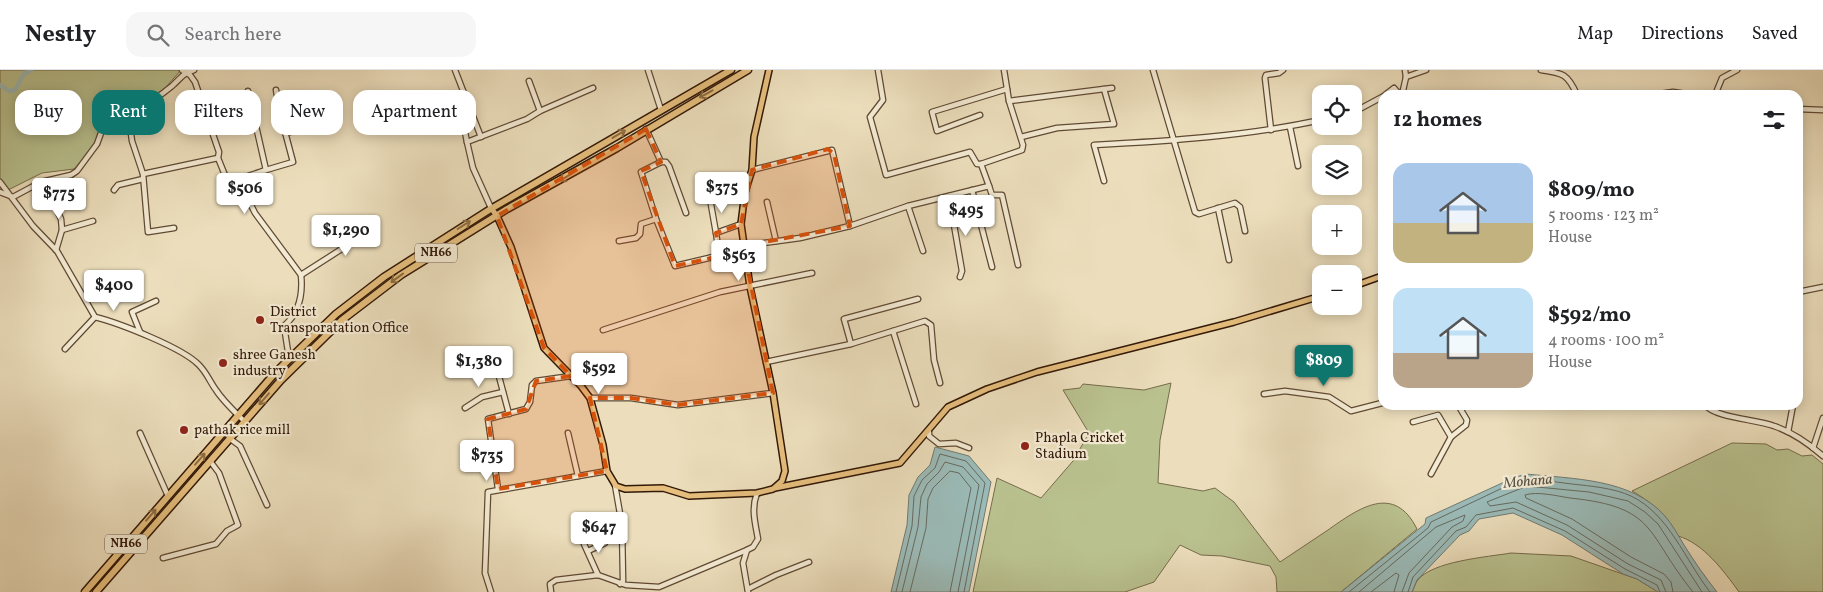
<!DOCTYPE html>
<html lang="en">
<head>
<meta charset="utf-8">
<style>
	body { margin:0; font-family:Vollkorn,serif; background:#f6f6f6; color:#202124; height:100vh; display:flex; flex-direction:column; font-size:19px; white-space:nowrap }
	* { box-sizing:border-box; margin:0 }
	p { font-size:16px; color:#757577 }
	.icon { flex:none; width:28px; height:28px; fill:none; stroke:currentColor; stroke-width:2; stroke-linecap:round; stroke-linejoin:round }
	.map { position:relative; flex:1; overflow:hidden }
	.details { position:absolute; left:1378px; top:20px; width:425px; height:320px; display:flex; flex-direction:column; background:#fff; border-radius:15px; box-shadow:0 2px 12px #0003 }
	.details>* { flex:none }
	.banner { position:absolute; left:15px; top:20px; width:475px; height:45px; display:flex; gap:10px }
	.fabs { position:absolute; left:1312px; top:15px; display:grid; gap:10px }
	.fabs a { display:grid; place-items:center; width:50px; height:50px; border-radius:10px; background:#fff; box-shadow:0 2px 12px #0003; font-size:25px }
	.price { position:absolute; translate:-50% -42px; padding:0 11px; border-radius:5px; background:#fff; color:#222; font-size:16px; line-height:32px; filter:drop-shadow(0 1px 2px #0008) }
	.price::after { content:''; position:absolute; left:50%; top:30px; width:15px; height:11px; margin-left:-8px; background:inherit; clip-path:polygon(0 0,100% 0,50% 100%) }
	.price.selected { background:#0f766e; color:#fff }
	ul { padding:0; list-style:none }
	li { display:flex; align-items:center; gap:15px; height:125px; padding:0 15px }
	li span { display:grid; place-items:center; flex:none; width:140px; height:100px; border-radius:15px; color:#555 }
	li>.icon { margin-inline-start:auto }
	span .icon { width:60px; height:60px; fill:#fffc; stroke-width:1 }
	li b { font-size:21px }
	h2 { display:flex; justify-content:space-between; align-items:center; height:60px; padding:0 15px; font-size:21px }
	.pill { padding:0 18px; border-radius:15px; background:#fff; box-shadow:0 2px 12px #0003; font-size:18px; line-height:45px }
	.pill.selected { background:#0f766e; color:#fff }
	header { display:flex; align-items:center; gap:30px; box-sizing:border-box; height:70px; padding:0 25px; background:#fff; border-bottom:1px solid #e0e0e0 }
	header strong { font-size:24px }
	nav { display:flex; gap:28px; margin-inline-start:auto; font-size:18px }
	.search { width:350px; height:45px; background:#f6f6f6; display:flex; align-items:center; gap:12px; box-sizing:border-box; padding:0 18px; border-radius:15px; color:#757577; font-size:19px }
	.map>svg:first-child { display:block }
	.green { fill:#b9c18f; stroke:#766c4b }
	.water { fill:#9bbbb8; stroke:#717a71 }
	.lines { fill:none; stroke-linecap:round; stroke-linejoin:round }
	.shore { stroke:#666a60; stroke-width:1 }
	.canal { stroke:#9bbbb8; stroke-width:4.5 }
	.minor-casing { stroke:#604a34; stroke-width:7 }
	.major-casing { stroke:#321807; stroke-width:8 }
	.highway-casing { stroke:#321807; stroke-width:9 }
	.minor { stroke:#f3ead3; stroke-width:4.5 }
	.major { stroke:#e6bf7e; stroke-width:5 }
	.highway { stroke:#e6bf7e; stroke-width:6 }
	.oneway { stroke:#8c6c42 }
	.marked { fill:#d6520c; fill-opacity:0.2; stroke:#d6520c; stroke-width:4; stroke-dasharray:10 6; stroke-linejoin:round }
	.poi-dot { fill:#8f2418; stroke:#f3ead3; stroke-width:2 }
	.labels { text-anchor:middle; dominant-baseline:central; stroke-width:4.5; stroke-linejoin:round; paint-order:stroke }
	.shield { fill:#f3ead3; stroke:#6c5744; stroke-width:1 }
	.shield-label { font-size:12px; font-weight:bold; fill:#321807 }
	.poi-label { font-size:14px; fill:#321807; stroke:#f3ead3; text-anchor:start }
	.water-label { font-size:15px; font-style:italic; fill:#575145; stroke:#f3ead3 }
</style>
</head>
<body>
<header>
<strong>Nestly</strong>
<div class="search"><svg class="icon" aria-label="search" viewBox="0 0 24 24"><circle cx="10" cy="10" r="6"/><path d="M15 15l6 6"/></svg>Search here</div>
<nav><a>Map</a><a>Directions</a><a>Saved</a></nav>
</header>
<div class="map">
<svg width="1823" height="522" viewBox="0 0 1823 522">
	<rect width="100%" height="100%" fill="#ecdebc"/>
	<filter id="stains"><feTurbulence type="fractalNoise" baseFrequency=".004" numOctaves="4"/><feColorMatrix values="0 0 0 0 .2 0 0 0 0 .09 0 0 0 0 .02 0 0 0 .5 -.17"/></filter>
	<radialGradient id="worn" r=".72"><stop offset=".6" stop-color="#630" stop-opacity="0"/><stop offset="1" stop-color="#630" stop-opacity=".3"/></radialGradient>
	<g class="green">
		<path d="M0 0H181L159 25 116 33 91 80 74 99 42 103 8 120 0 109Z"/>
		<path d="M1171 313 1160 370 1158 413 1203 421 1215 418 1234 432 1280 492C1296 481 1312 471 1328 460 1359 438 1394 413 1417 459L1341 522H1277L1276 507 1270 496 1222 486 1201 485 1180 475 1154 512 1125 522H973L997 408 1041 428 1073 391 1089 363 1063 320 1080 318 1083 314 1144 320Z"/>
		<path d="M1732 373 1766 374 1777 380 1788 379 1802 386 1812 385 1823 394V522H1739C1724 501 1703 473 1678 466 1665 445 1653 433 1632 421Z"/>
		<path d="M1511 483 1571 486 1637 509 1658 522H1412C1414 519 1415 514 1417 511 1431 491 1488 487 1511 483Z"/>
	</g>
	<g class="water">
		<path d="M935 377 969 386 991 412 969 522H891L907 455 909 425 918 407 930 395Z"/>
		<path d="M1526 404C1573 409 1631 408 1665 446 1672 454 1678 465 1684 475 1694 491 1705 507 1717 522H1658L1637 509 1623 504 1562 465 1513 443 1479 449 1469 461 1460 465 1417 510 1412 522H1341L1425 454 1426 448 1513 408Z"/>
	</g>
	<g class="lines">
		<g class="shore">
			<path d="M896 522 912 456 914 426 922 410 935 398 940 384 966 391 985 413 964 522"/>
			<path d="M902 522 918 457 921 427 927 414 939 402 945 392 963 397 979 415 958 522"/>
			<path d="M910 522 926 458 928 429 933 418 950 401 959 403 971 418 950 522"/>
			<path d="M1349 522 1428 458 1431 452 1515 412C1533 407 1553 412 1572 414 1590 416 1614 418 1631 426 1669 444 1685 490 1710 522"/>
			<path d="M1359 522 1436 457 1465 445 1463 451 1452 457 1409 503 1402 522"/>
			<path d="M1371 522 1396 503 1399 505 1394 522"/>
			<path d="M1408 522 1413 507 1456 461 1466 457 1476 445 1513 438 1565 461 1625 499 1657 515 1660 522"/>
			<path d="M1666 522 1661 510 1628 494 1567 455 1516 432 1490 436 1487 432 1527 416 1589 422 1628 431 1645 442 1658 454 1702 522"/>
			<path d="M1673 522 1671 512 1664 504 1631 487 1572 449 1526 428 1525 425C1537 421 1557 426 1570 428 1658 437 1645 463 1693 522"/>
		</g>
		<path class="canal" d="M0 15 9 21 15 20 24 4 31 0"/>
		<g class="minor-casing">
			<g id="minor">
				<path d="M182 0 190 5 195 12 219 82 218 88 233 125 247 127 255 143 301 205C303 224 299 243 284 256L289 288"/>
				<path d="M455 0 481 67"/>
				<path d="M648 0 661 40"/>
				<path d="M878 0 883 30 870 47 886 105 970 82 977 94H981"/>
				<path d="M1153 0 1195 142 1199 144 1235 133 1240 137 1245 161"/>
				<path d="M1541 0C1563 3 1568 4 1577 25"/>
				<path d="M1406 7 1426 0"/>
				<path d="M1385 25 1394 18 1400 25"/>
				<path d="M1402 25 1406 7 1405 0"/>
				<path d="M1652 25 1673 22 1693 25"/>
				<path d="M1715 25 1722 8 1737 0"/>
				<path d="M1009 31 1112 18"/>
				<path d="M1798 39 1823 40"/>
				<path d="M540 41 593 18"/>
				<path d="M128 42 132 71 143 104 148 162 174 158"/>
				<path d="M461 42 467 72"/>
				<path d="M1354 42 1382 27"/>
				<path d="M980 45 937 61 932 42 1007 19"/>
				<path d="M1290 57 1298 96"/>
				<path d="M646 59 661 92H666L669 96 686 143"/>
				<path d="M1271 60 1265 8 1266 5 1279 3 1283 0"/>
				<path d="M285 63 312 57"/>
				<path d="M1021 67 1057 58 1114 54 1104 19"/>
				<path d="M661 92 641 102 656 149 675 196 717 186 719 183 716 163 741 154"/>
				<path d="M266 100 293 92 280 43 276 20"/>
				<path d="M752 100 832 80 850 156 908 136 989 116 981 94 1022 80 1023 75 1009 31 1004 0"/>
				<path d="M143 104 218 88"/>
				<path d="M1104 111 1094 75C1170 71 1246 66 1321 50"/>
				<path d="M0 112 33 156 57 181 95 247C119 253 183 278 199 295 207 303 210 312 216 320 223 331 235 342 244 351"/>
				<path d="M989 116 992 125H1002L1018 195"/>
				<path d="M114 120 118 115 143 109"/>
				<path d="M972 120 992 197"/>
				<path d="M0 122 13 127 41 112 71 105 77 101 97 74 109 41C131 47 155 30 172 16 181 8 183 3 194 0"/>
				<path d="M50 125 61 149 62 160"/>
				<path d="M949 126 962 201 960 207"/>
				<path d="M247 127 248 106 266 100 248 21"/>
				<path d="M710 129 716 163"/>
				<path d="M767 132 776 171"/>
				<path d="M908 136 923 181"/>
				<path d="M491 138 473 98 467 72 527 49 540 41 529 11"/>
				<path d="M1218 138 1229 190"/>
				<path d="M619 171 636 168 640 164 641 154 656 149"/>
				<path d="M743 176 800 168 850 156"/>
				<path d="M56 180 62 160 93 151"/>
				<path d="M301 205 351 173 364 161V157"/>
				<path d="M1798 222 1823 217"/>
				<path d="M603 260 720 222 812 203"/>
				<path d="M893 261 916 334"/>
				<path d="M140 262 132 242 156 231"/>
				<path d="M851 274 925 251 931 255 934 290 940 313"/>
				<path d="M65 279 95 247"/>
				<path d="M766 292 851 274 844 249 918 229"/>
				<path d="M497 299 509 344"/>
				<path d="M1264 324 1285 321 1329 327 1351 341 1382 333"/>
				<path d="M590 328H631L678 335 773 323"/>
				<path d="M1705 335C1716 348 1755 349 1774 356 1792 362 1808 373 1823 386"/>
				<path d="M465 338 482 327 503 322"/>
				<path d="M1413 352 1438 345 1451 367"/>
				<path d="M929 362V366L939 374 956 373 969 378"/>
				<path d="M1788 362 1793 335"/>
				<path d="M140 363 168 426"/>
				<path d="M568 363 578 406"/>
				<path d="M229 368 240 376 267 435"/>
				<path d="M1813 378 1823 348"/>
				<path d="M1431 404 1451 367 1466 355 1467 350 1458 335"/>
				<path d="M615 415 622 455 623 511 620 514"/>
				<path d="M498 419 488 349 526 339 530 332 532 315 536 311 571 306"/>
				<path d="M584 474 598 505"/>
				<path d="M588 481 605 473 604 459"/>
				<path d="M163 488 216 474 227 461 238 455 219 403 210 391"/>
				<path d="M748 519 776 505 809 492"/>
				<path d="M491 522 485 503 488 422 607 401"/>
				<path d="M551 522 550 514 556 510 598 505 626 515 659 517 747 480"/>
				<path d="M748 522 743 493 747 480 753 477 758 469C755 452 751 439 757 423"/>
			</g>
		</g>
		<g class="major-casing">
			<g id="major">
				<path d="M491 138 497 146 511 177 544 278 581 316 590 328 603 375 607 401 616 416 625 419 663 418 689 426 757 423 773 419 782 411 785 401 773 323 750 217 741 154 745 122 752 100 754 67 769 0"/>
				<path d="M1354 216 1382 206"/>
				<path d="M775 418 900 393 948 337 987 319 1037 302 1234 252 1321 226"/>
			</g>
		</g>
		<g class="highway-casing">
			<g id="highway">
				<path d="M85 522 275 303 336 244 384 207 489 140 731 0"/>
				<path d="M96 522 281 310 342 250 401 205 507 139 617 78 748 0"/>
			</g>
		</g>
		<use href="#minor" class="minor"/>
		<use href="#major" class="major"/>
		<use href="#highway" class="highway"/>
	</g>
	<defs><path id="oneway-shaft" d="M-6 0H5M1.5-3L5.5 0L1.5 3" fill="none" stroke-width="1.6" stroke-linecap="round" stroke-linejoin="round" transform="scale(1.25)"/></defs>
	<g class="oneway">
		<use href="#oneway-shaft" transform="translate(706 24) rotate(151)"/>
		<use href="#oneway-shaft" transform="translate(619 64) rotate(-31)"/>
		<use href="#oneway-shaft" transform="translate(566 107) rotate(150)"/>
		<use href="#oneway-shaft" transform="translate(464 155) rotate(-32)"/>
		<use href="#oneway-shaft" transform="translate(397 208) rotate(144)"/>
		<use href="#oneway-shaft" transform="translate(264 329) rotate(131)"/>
		<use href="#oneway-shaft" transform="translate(200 389) rotate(-49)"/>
		<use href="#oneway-shaft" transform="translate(151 445) rotate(-49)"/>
	</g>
	<path class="marked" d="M646 59 661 92 641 101 675 196 720 186 716 163 741 154 752 100 828 79 834 84 850 156 743 176 773 323 678 335 631 328H590L607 401 498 419 488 349 526 339 536 311 571 306 544 278 497 146Z"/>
	<g class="poi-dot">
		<circle cx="260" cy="250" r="5"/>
		<circle cx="223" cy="293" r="5"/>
		<circle cx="184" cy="360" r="5"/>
		<circle cx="1025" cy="376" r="5"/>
	</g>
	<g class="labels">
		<g class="shield">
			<rect x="415" y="173.5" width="42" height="19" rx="4"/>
			<rect x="105" y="464.5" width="42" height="19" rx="4"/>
		</g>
		<g class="shield-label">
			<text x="436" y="183">NH66</text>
			<text x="126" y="474">NH66</text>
		</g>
		<g class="poi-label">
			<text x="270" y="242">District<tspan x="270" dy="16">Transporatation Office</tspan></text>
			<text x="233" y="285">shree Ganesh<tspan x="233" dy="16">industry</tspan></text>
			<text x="194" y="360">pathak rice mill</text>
			<text x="1035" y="368">Phapla Cricket<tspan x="1035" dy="16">Stadium</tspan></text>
		</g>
		<g class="water-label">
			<text transform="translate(1528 412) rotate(-5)">Mohana</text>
		</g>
	</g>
	<rect width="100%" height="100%" filter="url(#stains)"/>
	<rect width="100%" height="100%" fill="url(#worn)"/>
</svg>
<div class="fabs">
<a><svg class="icon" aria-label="locate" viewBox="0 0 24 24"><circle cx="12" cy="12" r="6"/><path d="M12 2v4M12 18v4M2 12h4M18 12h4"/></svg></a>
<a><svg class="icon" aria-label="layers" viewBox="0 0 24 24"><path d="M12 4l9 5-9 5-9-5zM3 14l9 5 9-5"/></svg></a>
<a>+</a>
<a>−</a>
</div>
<b class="price" style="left:722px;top:144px">$375</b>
<b class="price" style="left:245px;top:145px">$506</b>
<b class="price" style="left:59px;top:150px">$775</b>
<b class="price" style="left:966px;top:167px">$495</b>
<b class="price" style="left:346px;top:187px">$1,290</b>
<b class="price" style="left:739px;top:212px">$563</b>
<b class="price" style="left:114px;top:242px">$400</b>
<b class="price selected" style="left:1324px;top:317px">$809</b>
<b class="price" style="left:479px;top:318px">$1,380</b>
<b class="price" style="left:599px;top:325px">$592</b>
<b class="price" style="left:487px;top:412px">$735</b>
<b class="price" style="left:599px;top:484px">$647</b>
<div class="banner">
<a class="pill">Buy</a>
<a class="pill selected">Rent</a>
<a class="pill">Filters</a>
<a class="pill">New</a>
<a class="pill">Apartment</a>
</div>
<section class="details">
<h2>12 homes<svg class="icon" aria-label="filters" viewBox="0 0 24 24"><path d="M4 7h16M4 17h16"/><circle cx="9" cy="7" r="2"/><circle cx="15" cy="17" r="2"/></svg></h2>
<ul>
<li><span style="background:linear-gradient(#a9c7e8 60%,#c2b280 0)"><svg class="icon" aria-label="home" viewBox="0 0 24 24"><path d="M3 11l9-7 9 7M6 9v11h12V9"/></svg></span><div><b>$809/mo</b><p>5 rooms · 123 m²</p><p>House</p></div></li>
<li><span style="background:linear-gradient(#bfe0f5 65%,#b9a48a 0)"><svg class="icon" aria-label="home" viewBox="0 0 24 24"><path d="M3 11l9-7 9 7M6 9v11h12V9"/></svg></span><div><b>$592/mo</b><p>4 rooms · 100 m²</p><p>House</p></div></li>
</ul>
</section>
</div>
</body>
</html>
